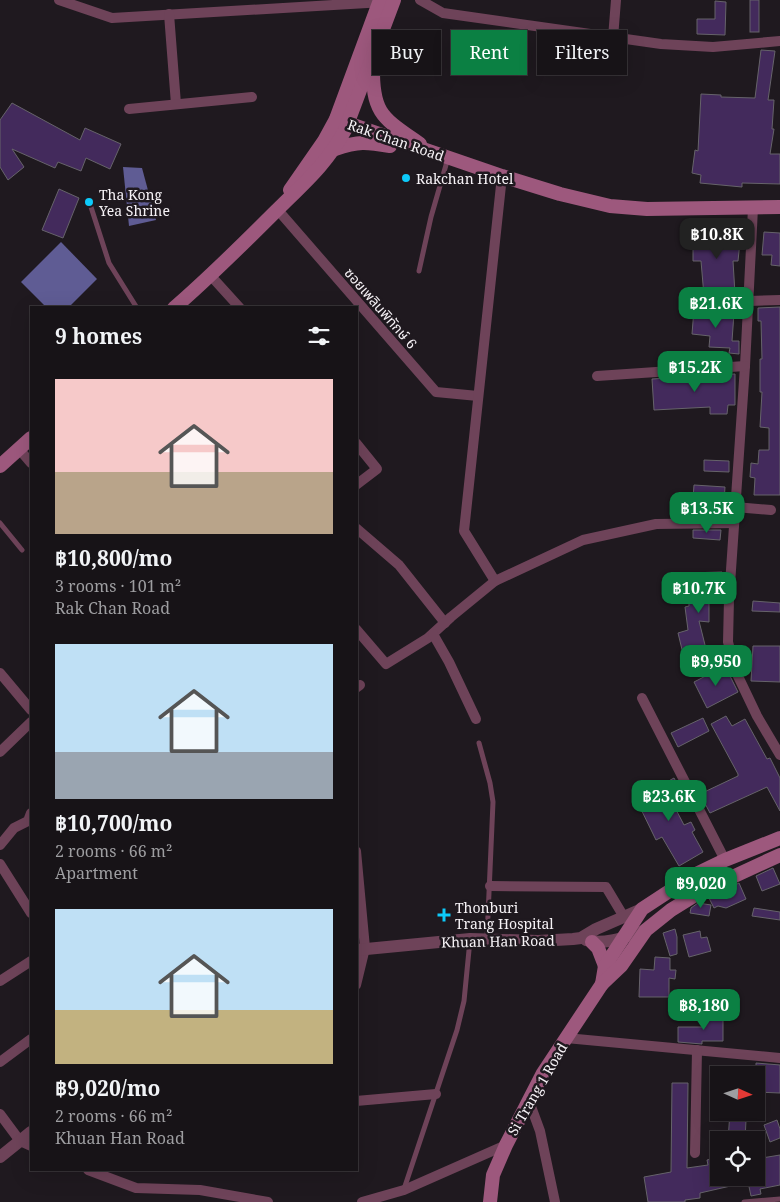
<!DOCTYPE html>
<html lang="en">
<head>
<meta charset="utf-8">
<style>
	body { margin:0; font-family:"Noto Serif","Noto Sans Thai",serif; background:#201c20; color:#f1f3f6; height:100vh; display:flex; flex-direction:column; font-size:19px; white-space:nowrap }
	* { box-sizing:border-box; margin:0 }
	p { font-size:16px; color:#9e9ea1 }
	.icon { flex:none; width:28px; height:28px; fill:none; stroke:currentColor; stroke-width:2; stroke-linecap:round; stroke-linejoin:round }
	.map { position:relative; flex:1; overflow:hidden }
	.sheet { position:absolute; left:30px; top:306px; width:328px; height:865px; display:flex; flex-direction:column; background:#171317; border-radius:0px; box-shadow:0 5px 20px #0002,0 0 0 1px #363236 }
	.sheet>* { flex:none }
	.banner { position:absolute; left:372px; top:30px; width:332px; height:45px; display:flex; gap:10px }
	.needle { width:32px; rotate:93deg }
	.buttons { position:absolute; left:710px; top:1066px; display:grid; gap:10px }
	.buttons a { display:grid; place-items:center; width:55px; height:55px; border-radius:0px; background:#171317; box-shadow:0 5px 20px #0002,0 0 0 1px #363236; font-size:25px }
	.price { position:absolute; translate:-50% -42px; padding:0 11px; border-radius:10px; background:#0b8043; color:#fff; font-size:16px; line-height:32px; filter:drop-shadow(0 1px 2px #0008) }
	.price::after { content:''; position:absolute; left:50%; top:30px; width:15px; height:11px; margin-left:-8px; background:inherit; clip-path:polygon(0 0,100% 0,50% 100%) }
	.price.on { background:#222; color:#fff }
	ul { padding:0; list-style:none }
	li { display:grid; align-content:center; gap:10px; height:265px; padding:0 25px }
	li span { display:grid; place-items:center; height:155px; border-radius:0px; color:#555 }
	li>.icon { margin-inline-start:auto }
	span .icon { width:90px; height:90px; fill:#fffc; stroke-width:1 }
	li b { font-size:21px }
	h2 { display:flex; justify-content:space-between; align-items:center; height:60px; padding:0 25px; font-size:21px }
	.pill { padding:0 18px; border-radius:0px; background:#171317; box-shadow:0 5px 20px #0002,0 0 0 1px #363236; font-size:18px; line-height:45px }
	.pill.on { background:#0b8043; color:#fff }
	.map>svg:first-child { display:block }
	.water { fill:#5f5c94 }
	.building { fill:#432a5c; stroke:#66636a }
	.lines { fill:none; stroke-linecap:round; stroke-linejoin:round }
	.service { stroke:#6e4359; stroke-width:5 }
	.minor { stroke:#6e4359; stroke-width:10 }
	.tertiary { stroke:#6e4359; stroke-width:12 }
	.secondary { stroke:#9d587d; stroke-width:14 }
	.poi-dot { fill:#0dcafa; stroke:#1f191f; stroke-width:2 }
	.labels { text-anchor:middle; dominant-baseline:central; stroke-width:5; stroke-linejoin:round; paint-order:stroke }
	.street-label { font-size:14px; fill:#f6f2f6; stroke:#1f191f }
	.poi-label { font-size:14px; fill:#f6f2f6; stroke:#1f191f; text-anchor:start }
</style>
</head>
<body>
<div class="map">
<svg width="780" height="1202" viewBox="0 0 780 1202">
	<rect width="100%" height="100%" fill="#1f191f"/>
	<g class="water">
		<path d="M123 167 142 168 156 220 129 226Z"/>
		<path d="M61 242 97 279 69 307H46L21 282Z"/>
	</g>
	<g class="building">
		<rect x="750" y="0" width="9" height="32"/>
		<path d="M715 1 726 2 725 35 697 34V19H715Z"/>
		<path d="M761 50 775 51 768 100H774L772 129H774L770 154H780V184L742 183V187L700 183 701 175 692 173 695 150 698 151 701 94 721 95V97L755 98Z"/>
		<path d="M12 103 80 140 85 128 121 144 110 169 86 158 81 171 58 162 55 168 12 149 24 167 8 180 0 167V120Z"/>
		<path d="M59 189 79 198 63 238 42 230Z"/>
		<path d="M715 229 741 232 738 261H733L735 294 704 296 701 261H693V232H715Z"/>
		<path d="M764 232 780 233V266L771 265 772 255H762Z"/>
		<path d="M780 307V495H754L755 478 750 477 751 463 758 464 759 450H769V428L760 427 762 392H760V359H762L761 321H758V308Z"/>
		<path d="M694 309 734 313 732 341H739V354L729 353 730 348 709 347 710 336 692 334Z"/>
		<path d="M735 374V405H728L727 414H710V407L654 410 652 379Z"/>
		<path d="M704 460 729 461V472L704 471Z"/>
		<path d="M694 485 725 487 723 516 695 517V515L680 514 681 497 693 498Z"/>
		<path d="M693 530H721L720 540 693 538Z"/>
		<path d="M722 572V598L709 599V622L699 621 709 661 686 666 678 633 688 630 685 607 689 606 688 573Z"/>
		<path d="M753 601 780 603V612L752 611Z"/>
		<path d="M753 646H780V682L751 681Z"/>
		<path d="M725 666 738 692 707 708 694 682Z"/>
		<path d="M726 716 732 726 745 719 767 759 770 758 780 778V811L767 787 710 813 700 794 738 776V774L711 724Z"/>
		<path d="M703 718 709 731 678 747 671 733Z"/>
		<path d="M674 778 682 793 671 800 684 825 691 822 695 830 692 832 703 852 679 866 662 837 656 840 636 799Z"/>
		<path d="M773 868 780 884 762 891 756 876Z"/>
		<path d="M739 883 746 899 726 908 718 906 714 908 709 898Z"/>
		<path d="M698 903 711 905 709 916 690 913 691 908Z"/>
		<path d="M754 908 780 912V920L752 916Z"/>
		<path d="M675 929 677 937V954L670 956 663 933Z"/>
		<path d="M700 931 701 938 707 937 711 951 689 957 683 935Z"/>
		<path d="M655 957 670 958V970H676L675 979 669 978V997H639L640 969 654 970Z"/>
		<path d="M705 1014H723V1041H702V1044L678 1042V1027H705Z"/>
		<path d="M756 1063 780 1065V1093L756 1092Z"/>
		<path d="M672 1083H688L687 1168 708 1165 707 1160 719 1157V1178H756V1159L780 1155V1185L760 1189 761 1194 751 1196 748 1182 700 1193V1198L685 1200V1202H648L644 1177 671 1172Z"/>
		<path d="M730 1112H743V1120H746L745 1140H728Z"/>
		<path d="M777 1120 780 1129V1138L770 1142 764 1125Z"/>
	</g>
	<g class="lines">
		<g class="service">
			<path d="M91 207 109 263 137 308"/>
			<path d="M419 271 431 217 448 158"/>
			<path d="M0 523 22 550"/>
			<path d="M479 743 490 783 493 802 487 938"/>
			<path d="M404 1189 457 1030 464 1001 470 940"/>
			<path d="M744 1202 780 1199"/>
		</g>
		<g class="minor">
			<path d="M59 0 112 18 384 2"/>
			<path d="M420 0 443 13 661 44 713 47 780 41"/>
			<path d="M169 14 176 104"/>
			<path d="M613 38 616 0"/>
			<path d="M129 109 252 97"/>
			<path d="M753 208 745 366 729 599 728 642 736 672 757 716 780 755"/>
			<path d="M277 209 436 392 478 396"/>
			<path d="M211 276 240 308"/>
			<path d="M749 301 780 300"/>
			<path d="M597 376 745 366"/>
			<path d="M356 443 377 469 356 485"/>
			<path d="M19 449 31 463"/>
			<path d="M735 507 771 510"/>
			<path d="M356 528 399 565 445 623"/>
			<path d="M495 581 464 531 502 176"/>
			<path d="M356 629 386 664 428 638 451 617 495 581 583 540 656 524 734 523"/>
			<path d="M433 634 449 662 476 719"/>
			<path d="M0 673 31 710"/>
			<path d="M356 688 360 685"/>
			<path d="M642 698 725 860"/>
			<path d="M0 752 31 722"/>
			<path d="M0 845 14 828 28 821 31 813"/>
			<path d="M356 851 365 948 356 985"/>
			<path d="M0 864 31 913"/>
			<path d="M490 886 606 887 624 917"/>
			<path d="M0 981 31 961"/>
			<path d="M566 1038 780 1058"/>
			<path d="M0 1062 31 1039"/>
			<path d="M356 1101 436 1094"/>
			<path d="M529 1101 540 1131 555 1202"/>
			<path d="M0 1114 20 1141 31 1146"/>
			<path d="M695 1153 697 1050"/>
			<path d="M88 1170 136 1188 200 1190 268 1202"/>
			<path d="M362 1202 404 1190 506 1145"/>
		</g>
		<g class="tertiary">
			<path d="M586 940C604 946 628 936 646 930"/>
			<path d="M356 950 470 939 538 941 573 939 581 938 596 929 642 909"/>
			<path d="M0 1157 31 1132"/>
		</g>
		<g class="secondary">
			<path d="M373 66C372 114 383 118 420 144"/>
			<path d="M336 119 502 176 560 194 610 206 647 209 780 207"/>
			<path d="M335 149C359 141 366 142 390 146"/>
			<path d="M290 190 324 141 336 119 380 0"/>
			<path d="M174 308C210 277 243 244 276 211 303 184 327 164 345 130L394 0"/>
			<path d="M0 466 31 438"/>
			<path d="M592 942 598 948 605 966"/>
			<path d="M602 984 605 966 642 909 694 875 725 860 780 838"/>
			<path d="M490 1202 493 1175 506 1145 543 1073 602 984 621 966 646 930 671 910 700 892 780 855"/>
		</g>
	</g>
	<g class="poi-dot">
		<circle cx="406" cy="178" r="5"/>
		<circle cx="89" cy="202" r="5"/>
		<path d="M441.5 907.5h5v5h5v5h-5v5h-5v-5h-5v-5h5z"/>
	</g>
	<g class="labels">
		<g class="street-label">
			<text transform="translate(396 140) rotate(19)">Rak Chan Road</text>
			<text transform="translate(381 308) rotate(49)">ซอยเพลินพิทักษ์ 6</text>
			<text transform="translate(498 941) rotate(-1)">Khuan Han Road</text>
			<text transform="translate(537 1089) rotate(-60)">Si Trang 1 Road</text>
		</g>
		<g class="poi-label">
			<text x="416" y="178">Rakchan Hotel</text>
			<text x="99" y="194">Tha Kong<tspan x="99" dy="16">Yea Shrine</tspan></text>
			<text x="455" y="907">Thonburi<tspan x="455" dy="16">Trang Hospital</tspan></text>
		</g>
	</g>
</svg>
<div class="buttons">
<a><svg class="needle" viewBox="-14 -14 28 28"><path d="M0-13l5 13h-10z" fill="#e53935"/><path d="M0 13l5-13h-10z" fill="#9e9ea1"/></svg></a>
<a><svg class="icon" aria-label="locate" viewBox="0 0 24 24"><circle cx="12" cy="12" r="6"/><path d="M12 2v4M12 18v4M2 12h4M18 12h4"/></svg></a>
</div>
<b class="price on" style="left:717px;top:260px">฿10.8K</b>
<b class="price" style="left:716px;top:329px">฿21.6K</b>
<b class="price" style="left:695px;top:393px">฿15.2K</b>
<b class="price" style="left:707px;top:534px">฿13.5K</b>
<b class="price" style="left:699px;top:614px">฿10.7K</b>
<b class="price" style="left:716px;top:687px">฿9,950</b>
<b class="price" style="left:669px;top:822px">฿23.6K</b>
<b class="price" style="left:701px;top:909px">฿9,020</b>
<b class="price" style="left:704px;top:1031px">฿8,180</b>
<div class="banner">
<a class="pill">Buy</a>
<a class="pill on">Rent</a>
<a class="pill">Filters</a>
</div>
<section class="sheet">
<h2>9 homes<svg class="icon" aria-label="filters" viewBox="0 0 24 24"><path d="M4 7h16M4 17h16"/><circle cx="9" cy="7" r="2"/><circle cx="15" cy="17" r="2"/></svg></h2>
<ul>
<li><span style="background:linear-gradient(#f6c9c9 60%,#b9a48a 0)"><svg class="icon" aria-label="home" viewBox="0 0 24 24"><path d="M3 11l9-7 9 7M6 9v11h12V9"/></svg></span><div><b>฿10,800/mo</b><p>3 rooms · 101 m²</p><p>Rak Chan Road</p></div></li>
<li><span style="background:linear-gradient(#bfe0f5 70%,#9aa5b1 0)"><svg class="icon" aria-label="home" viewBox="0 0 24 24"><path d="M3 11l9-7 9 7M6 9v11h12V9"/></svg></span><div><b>฿10,700/mo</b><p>2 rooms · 66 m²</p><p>Apartment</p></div></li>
<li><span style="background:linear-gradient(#bfe0f5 65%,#c2b280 0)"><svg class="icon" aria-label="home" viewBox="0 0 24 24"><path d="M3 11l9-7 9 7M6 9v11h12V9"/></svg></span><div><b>฿9,020/mo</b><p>2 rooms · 66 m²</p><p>Khuan Han Road</p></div></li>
</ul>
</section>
</div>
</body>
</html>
